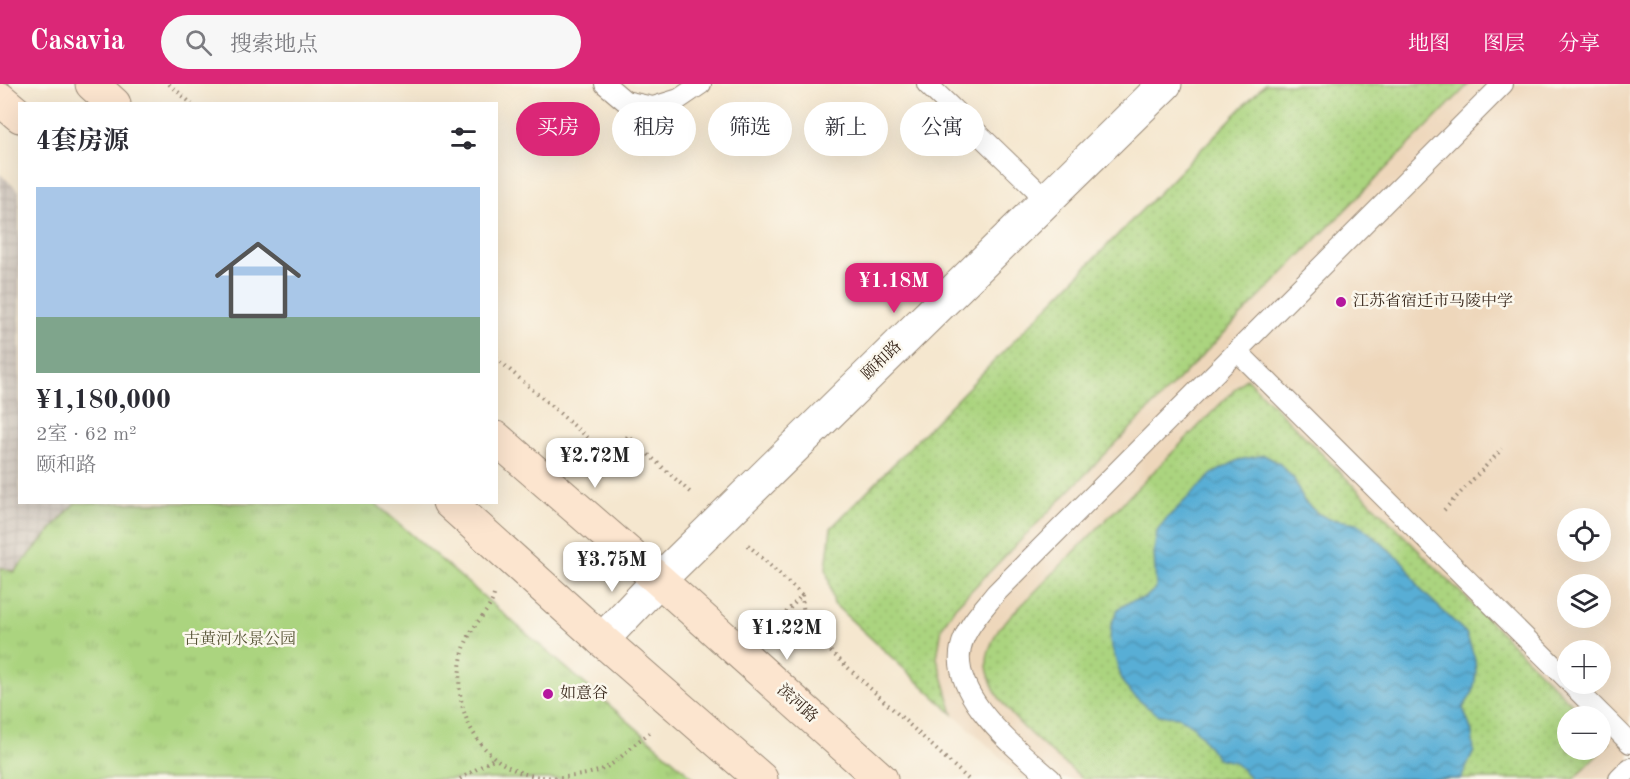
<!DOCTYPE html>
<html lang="zh">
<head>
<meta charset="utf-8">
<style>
	body { margin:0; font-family:"Old Standard TT","Noto Serif SC",serif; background:#f7f7f7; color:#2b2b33; height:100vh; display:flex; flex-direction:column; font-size:22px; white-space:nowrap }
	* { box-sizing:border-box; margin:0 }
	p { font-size:20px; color:#7c7c81 }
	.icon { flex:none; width:33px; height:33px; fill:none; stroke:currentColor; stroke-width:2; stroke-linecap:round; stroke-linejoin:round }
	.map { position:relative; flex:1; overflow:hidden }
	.side { position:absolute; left:18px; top:18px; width:480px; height:402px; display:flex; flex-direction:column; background:#fff; border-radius:0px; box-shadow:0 6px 24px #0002 }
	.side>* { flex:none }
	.top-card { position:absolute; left:516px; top:18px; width:570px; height:54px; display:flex; gap:12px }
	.fabs { position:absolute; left:1557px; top:424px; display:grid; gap:12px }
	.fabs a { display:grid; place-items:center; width:54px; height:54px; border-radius:50%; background:#fff; box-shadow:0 6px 24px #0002; font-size:30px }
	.price { position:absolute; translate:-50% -51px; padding:0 14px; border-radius:12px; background:#fff; color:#222; font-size:20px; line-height:39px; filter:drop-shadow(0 2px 3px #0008) }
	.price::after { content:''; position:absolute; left:50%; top:36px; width:18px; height:14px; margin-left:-9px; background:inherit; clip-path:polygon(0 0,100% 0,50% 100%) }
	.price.on { background:#db2777; color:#fff }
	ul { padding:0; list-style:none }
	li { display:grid; align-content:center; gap:12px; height:318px; padding:0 18px }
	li+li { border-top:2px solid #e1e1e2 }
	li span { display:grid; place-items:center; height:186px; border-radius:0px; color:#555 }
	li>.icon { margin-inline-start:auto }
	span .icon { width:108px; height:108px; fill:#fffc; stroke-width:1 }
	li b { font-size:26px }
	h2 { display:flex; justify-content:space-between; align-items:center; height:72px; padding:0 18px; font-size:26px }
	.pill { padding:0 21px; border-radius:27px; background:#fff; box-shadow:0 6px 24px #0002; font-size:21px; line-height:54px }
	.pill.on { background:#db2777; color:#fff }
	header { display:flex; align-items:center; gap:36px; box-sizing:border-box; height:84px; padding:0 30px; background:#db2777; color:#fff }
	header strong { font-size:28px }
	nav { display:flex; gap:33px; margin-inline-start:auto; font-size:21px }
	.search { width:420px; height:54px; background:#f7f7f7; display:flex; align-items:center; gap:15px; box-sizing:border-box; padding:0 21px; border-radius:33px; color:#7c7c81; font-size:22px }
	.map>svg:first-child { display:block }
	.built { fill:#eed7bb; fill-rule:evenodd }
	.industrial { fill:url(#industrial-grid) }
	.park { fill:url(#park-tufts); stroke:#737f4e; stroke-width:1.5 }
	.garden { fill:url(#garden-dots); stroke:#737f4e; stroke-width:1.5 }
	.water { fill:url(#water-waves); stroke:#4a6c7a; stroke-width:1.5 }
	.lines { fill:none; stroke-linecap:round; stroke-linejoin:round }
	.service-casing { stroke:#988876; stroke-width:22 }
	.tertiary-casing { stroke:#988876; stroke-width:35 }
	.secondary-casing { stroke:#988876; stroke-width:35 }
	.path { stroke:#988876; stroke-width:4; stroke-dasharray:1.5 4.5; stroke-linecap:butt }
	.service { stroke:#fff; stroke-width:20 }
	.tertiary { stroke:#fff; stroke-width:33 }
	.secondary { stroke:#fce5cf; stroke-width:33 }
	.poi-dot { fill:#b5179e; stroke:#fbf7ec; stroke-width:2 }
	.labels { text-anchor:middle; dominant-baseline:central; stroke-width:5; stroke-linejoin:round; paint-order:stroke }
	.poi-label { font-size:16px; fill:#3b2a1e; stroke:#fbf7ec; text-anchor:start }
	.street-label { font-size:16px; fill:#3b2a1e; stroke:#fbf7ec }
	.park-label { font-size:16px; fill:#575436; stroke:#fbf7ec }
</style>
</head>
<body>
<header>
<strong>Casavia</strong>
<div class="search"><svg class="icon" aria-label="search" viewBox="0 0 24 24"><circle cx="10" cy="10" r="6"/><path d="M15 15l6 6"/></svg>搜索地点</div>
<nav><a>地图</a><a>图层</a><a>分享</a></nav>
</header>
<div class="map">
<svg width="1630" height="695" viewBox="0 0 1630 695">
	<defs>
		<pattern id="industrial-grid" width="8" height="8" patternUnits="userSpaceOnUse" patternTransform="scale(1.5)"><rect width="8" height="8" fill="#ccc2b9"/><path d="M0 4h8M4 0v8" fill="none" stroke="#b0a79f"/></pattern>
		<pattern id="park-tufts" width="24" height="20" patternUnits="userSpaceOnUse" patternTransform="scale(1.5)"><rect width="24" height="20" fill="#abd47f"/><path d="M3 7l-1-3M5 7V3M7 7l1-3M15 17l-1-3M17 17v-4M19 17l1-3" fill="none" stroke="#94b66d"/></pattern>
		<pattern id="garden-dots" width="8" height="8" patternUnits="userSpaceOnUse" patternTransform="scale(1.5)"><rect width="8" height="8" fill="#abd47f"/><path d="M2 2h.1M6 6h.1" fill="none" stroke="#94b66d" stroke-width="1.8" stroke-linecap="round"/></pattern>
		<pattern id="water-waves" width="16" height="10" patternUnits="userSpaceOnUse" patternTransform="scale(1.5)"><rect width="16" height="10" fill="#59aed5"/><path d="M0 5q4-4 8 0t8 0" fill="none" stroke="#4b8eac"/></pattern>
	</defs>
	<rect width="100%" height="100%" fill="#fbf7ec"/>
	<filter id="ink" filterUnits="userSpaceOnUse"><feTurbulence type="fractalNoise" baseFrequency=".0167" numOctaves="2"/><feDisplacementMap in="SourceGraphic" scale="12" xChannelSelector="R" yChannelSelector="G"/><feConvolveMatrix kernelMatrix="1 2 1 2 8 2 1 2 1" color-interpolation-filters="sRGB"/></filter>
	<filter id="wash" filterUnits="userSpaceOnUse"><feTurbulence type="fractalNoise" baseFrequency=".008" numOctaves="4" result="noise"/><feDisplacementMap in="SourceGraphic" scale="24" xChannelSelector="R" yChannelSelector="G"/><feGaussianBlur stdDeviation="1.35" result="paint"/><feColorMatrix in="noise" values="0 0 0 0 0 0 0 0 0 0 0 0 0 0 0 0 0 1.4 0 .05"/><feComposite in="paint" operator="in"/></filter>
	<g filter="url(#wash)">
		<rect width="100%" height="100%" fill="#f5e7cf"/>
		<path class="built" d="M1265 0H1630V695H1024L834 520 826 484 831 444ZM1568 435H1600V468H1568ZM1568 501H1600V534H1568ZM1568 567H1600V600H1568ZM1568 633H1600V666H1568Z"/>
		<path class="industrial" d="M0 90 19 107 20 418 75 419 14 488 0 483Z"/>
		<path class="park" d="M75 419H375L695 695H0V483L14 488Z"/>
		<g class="garden">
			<path d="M1265 0H1469L955 523 942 543 937 574 953 630 834 520 826 484 831 444Z"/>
			<path d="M1246 294 1585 633H1568V666H1600L1601 648 1610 658 1574 695H1083C1051 667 998 631 988 588 984 572 992 558 999 544Z"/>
		</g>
		<path class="water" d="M1264 371 1279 379 1294 395 1304 417 1317 429 1329 435 1357 439 1378 456 1405 480 1421 506 1466 549 1475 575 1476 590 1473 608 1463 624 1472 648 1474 667 1461 695H1252L1234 678 1217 674 1195 644 1179 633 1159 631 1147 623 1132 610 1123 599 1110 557 1111 541 1118 525 1131 517 1145 514 1156 504 1154 469 1157 447 1166 435 1212 390 1238 376Z"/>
	</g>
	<g filter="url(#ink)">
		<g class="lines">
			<g class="service-casing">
				<g id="service">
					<path d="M605 0 625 17 653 23 679 15 701 0"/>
					<path d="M927 0 1047 116"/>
					<path d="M1237 267 1568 596"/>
					<path d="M1571 600 1630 659"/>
					<path d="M1051 695C1017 665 941 606 964 554 971 537 985 523 996 509L1503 0"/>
					<path d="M1619 695 1630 684"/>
				</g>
			</g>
			<g class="tertiary-casing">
				<path id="tertiary" d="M602 556 659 496 1165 0"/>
			</g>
			<g class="secondary-casing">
				<g id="secondary">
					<path d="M92 0 114 20"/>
					<path d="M0 15 20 32"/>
					<path d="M496 354 659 496 881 695"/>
					<path d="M449 418 602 556 761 695"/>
				</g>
			</g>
			<g class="path">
				<path d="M169 0 192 20"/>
				<path d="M496 274 609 372"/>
				<path d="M594 389 628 352 692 410"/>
				<path d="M1444 426 1502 365"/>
				<path d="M748 461 802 511 772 544"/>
				<path d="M494 511C491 524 482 531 475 542 469 550 464 562 462 572 450 624 478 681 534 692 555 695 578 693 598 687 619 680 631 660 650 649"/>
				<path d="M802 511 804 532 815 553 968 695"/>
				<path d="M460 695 495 674"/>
			</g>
			<use href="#service" class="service"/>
			<use href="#tertiary" class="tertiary"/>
			<use href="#secondary" class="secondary"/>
		</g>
	</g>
	<g class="poi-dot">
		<circle cx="1341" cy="218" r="6"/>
		<circle cx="548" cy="610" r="6"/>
	</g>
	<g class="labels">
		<g class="poi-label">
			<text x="1353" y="218">江苏省宿迁市马陵中学</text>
			<text x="560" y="610">如意谷</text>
		</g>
		<g class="street-label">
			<text transform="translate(882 277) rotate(-44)">颐和路</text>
			<text transform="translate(797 620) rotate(42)">滨河路</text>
		</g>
		<g class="park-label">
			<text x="240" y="556">古黄河水景公园</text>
		</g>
	</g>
</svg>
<div class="fabs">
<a><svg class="icon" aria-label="locate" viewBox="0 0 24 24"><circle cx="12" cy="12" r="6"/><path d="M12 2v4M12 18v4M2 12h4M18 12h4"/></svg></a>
<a><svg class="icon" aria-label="layers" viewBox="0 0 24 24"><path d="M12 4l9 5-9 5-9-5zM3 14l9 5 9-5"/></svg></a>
<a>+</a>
<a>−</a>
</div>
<b class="price on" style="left:894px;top:230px">¥1.18M</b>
<b class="price" style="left:595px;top:405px">¥2.72M</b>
<b class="price" style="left:612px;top:509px">¥3.75M</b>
<b class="price" style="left:787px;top:577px">¥1.22M</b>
<div class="top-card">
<a class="pill on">买房</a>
<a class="pill">租房</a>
<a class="pill">筛选</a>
<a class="pill">新上</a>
<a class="pill">公寓</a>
</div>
<section class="side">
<h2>4套房源<svg class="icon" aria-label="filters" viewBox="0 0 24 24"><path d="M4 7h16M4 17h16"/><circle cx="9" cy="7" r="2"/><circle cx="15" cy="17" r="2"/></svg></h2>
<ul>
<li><span style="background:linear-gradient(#a9c7e8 70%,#7fa58c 0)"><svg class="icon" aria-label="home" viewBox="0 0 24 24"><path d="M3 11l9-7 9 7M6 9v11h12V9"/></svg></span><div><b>¥1,180,000</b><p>2室 · 62 m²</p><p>颐和路</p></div></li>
</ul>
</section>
</div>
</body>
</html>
